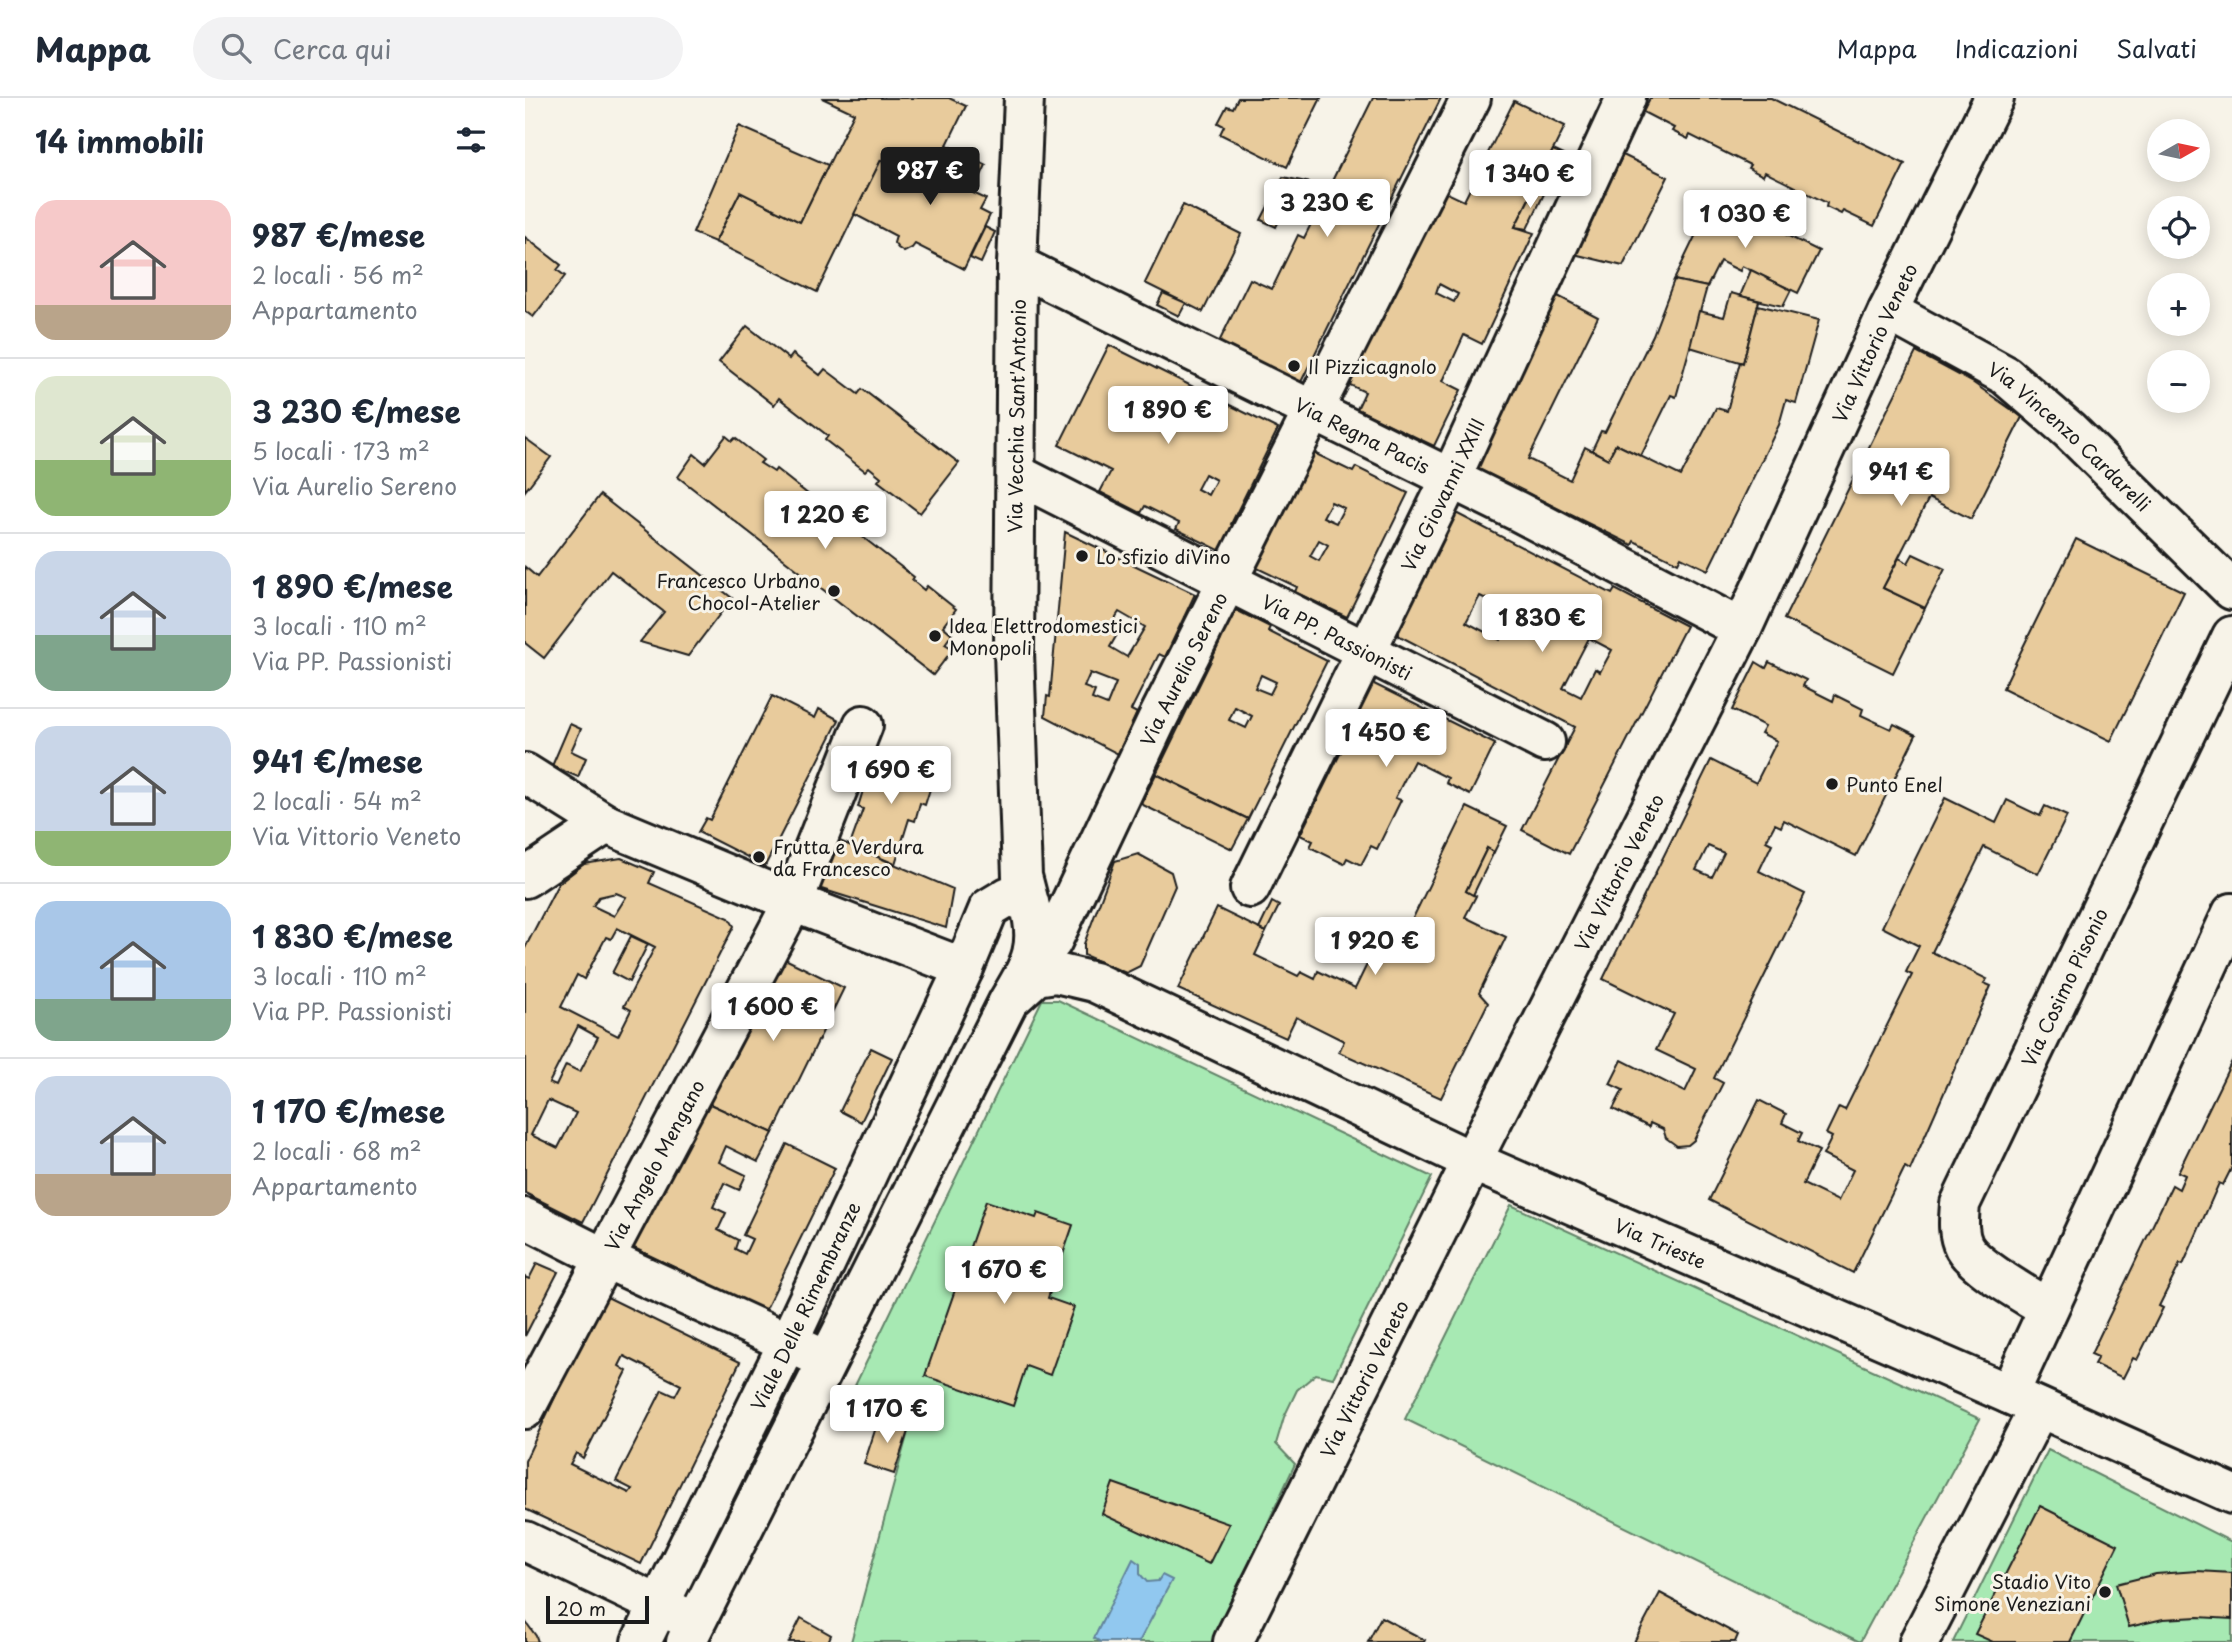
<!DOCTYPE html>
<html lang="it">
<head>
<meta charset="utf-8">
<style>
	body { margin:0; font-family:"Playpen Sans",sans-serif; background:#f2f2f3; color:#1f2937; height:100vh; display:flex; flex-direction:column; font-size:26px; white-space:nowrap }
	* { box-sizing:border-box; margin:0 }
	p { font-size:23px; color:#747a83 }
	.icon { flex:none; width:38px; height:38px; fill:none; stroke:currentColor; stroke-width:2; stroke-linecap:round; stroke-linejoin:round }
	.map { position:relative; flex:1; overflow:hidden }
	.side { display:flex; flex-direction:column; background:#fff; width:525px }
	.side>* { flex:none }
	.needle { width:46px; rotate:81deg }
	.fabs { position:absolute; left:1622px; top:21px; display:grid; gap:14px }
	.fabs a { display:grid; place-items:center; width:63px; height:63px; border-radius:50%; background:#fff; box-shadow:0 4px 18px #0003; font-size:35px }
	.scale { position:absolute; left:21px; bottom:18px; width:103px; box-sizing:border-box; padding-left:7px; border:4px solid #1c1c1c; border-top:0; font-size:19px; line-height:24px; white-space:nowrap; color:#1c1c1c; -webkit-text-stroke:5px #f7f3e8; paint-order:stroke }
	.price { position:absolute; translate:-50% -60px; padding:0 16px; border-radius:7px; background:#fff; color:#222; font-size:23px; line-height:46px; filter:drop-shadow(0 2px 4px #0008) }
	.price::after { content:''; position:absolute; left:50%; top:42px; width:21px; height:16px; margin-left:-10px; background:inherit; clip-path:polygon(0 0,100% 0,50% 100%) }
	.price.selected { background:#1c1c1c; color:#fff }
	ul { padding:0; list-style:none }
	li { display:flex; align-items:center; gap:21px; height:175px; padding:0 35px }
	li+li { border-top:2px solid #e0e1e3 }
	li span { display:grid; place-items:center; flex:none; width:196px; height:140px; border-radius:21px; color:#555 }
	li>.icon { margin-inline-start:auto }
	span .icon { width:84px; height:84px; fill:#fffc; stroke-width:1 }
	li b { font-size:30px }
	h2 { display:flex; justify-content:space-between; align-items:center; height:84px; padding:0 35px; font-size:30px }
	header { display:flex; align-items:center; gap:42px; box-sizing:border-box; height:98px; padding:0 35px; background:#fff; border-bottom:2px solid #e0e1e3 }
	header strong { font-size:33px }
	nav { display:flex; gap:38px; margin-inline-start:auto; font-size:24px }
	.search { width:490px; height:63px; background:#f2f2f3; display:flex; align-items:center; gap:18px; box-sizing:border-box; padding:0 24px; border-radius:38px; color:#747a83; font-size:26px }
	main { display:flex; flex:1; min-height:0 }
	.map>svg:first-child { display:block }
	.green { fill:#a7e9b3; stroke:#628268; stroke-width:2 }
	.water { fill:#91c8ef; stroke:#62839b; stroke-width:2 }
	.building { fill:#e8cb9c; stroke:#1c1c1c; stroke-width:2; fill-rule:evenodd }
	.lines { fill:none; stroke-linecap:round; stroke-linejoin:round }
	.minor-casing { stroke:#1c1c1c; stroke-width:44 }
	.minor { stroke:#f7f3e8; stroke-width:38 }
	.poi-dot { fill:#1c1c1c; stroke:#f7f3e8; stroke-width:2.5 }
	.labels { text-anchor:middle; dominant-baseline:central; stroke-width:6; stroke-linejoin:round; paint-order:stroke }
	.street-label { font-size:19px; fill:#1c1c1c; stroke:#f7f3e8 }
	.poi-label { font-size:19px; fill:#1c1c1c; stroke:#f7f3e8; text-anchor:start }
</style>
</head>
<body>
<header>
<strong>Mappa</strong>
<div class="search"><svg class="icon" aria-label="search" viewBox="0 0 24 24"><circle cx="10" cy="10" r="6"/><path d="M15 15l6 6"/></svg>Cerca qui</div>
<nav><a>Mappa</a><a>Indicazioni</a><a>Salvati</a></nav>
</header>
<main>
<section class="side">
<h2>14 immobili<svg class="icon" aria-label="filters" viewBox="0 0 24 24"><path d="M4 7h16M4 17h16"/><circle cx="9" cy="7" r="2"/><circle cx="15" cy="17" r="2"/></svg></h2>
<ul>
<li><span style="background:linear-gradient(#f6c9c9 75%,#b9a48a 0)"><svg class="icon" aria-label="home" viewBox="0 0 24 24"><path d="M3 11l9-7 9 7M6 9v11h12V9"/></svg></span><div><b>987 €/mese</b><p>2 locali · 56 m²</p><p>Appartamento</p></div></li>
<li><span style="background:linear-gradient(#dfe7d0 60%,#8fb573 0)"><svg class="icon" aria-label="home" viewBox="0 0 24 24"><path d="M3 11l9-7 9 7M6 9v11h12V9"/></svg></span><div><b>3 230 €/mese</b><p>5 locali · 173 m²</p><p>Via Aurelio Sereno</p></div></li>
<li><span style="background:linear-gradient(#c9d6e8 60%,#7fa58c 0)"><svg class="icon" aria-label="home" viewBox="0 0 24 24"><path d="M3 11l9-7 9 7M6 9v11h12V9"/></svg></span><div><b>1 890 €/mese</b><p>3 locali · 110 m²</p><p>Via PP. Passionisti</p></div></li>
<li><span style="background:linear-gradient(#c9d6e8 75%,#8fb573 0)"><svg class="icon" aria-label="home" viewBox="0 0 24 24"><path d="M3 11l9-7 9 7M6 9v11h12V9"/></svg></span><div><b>941 €/mese</b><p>2 locali · 54 m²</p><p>Via Vittorio Veneto</p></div></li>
<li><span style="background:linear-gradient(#a9c7e8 70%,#7fa58c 0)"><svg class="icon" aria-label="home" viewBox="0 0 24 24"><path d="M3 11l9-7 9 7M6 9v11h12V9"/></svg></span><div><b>1 830 €/mese</b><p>3 locali · 110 m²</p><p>Via PP. Passionisti</p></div></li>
<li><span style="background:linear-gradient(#c9d6e8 70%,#b9a48a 0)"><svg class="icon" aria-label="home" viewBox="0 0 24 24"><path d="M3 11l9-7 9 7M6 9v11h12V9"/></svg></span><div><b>1 170 €/mese</b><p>2 locali · 68 m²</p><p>Appartamento</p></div></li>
</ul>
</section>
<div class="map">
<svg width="1707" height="1544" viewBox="0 0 1707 1544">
	<rect width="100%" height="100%" fill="#f7f3e8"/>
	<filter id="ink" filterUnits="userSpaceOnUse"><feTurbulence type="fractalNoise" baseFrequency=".0143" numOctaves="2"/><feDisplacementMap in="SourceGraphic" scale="14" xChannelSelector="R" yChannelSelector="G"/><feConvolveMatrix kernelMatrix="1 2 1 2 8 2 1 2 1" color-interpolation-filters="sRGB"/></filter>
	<g filter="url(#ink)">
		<g class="green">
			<path d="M517 902H533L907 1079 808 1280 791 1276 772 1292 759 1319 751 1346 770 1366 688 1544H326L384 1330 323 1302Z"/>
			<path d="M986 1107 1455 1321 1335 1544 880 1321Z"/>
			<path d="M1523 1352 1707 1444V1544H1428Z"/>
		</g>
		<path class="water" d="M608 1461 615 1466V1476L622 1484 633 1483 637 1477 647 1482 614 1544H576L569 1540Z"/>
		<g class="building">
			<path d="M297 0H424L441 8 403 86 356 62 292 194 190 144 215 94 275 124 329 15Z"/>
			<path d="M713 0H796L762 69 695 36 699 28 693 25 702 8 708 10Z"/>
			<path d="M848 0H916L776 284 694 244 725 181 747 191 773 137 779 140 786 126 759 113 751 129 736 122 758 79 804 89Z"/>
			<path d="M1125 0H1246L1380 66 1349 128 1318 113 1316 116 1301 109 1302 105 1240 74 1238 78 1223 70 1225 67 1165 37 1163 41 1147 33 1149 30 1118 14Z"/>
			<path d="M989 3 1040 28 990 129 1009 135 957 246 939 237 918 283 936 292 909 348 832 311 840 294 821 285 916 92 939 103ZM914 186 933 196 929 204 911 195Z"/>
			<path d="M214 28 303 67 275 124 215 94 190 144 168 135Z"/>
			<path d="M422 47 461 67 448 95 461 101 455 112 465 117 439 171 390 146 387 150 379 154 373 150 369 145 371 138 329 116 356 62 403 86Z"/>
			<path d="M1028 52 1039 57 1027 79 1017 74Z"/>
			<path d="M1098 57 1143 79 1098 168 1049 156Z"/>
			<path d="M1009 91 1019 96 1002 131 990 129Z"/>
			<path d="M1188 101 1294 153 1273 195 1217 168 1215 173 1195 163 1182 189 1149 182Z"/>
			<path d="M658 107 716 136 678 214 620 185Z"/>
			<path d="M460 129 470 134 456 165 445 160Z"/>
			<path d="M0 139 36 167 32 172 40 178 8 219 0 213Z"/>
			<path d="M1226 172 1266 192 1258 208 1215 198Z"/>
			<path d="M1149 182 1182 189 1151 299 1146 297 1116 358 1091 346 1083 361 1067 352 1076 333 1080 334 1128 237Z"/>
			<path d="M638 195 661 205 654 218 632 207Z"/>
			<path d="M1206 195 1234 203 1218 265 1165 249 1174 213 1199 219Z"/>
			<path d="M1029 196 1073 219 1003 361 1045 382 1060 349 1083 361 1091 346 1156 378 1191 310 1202 313 1215 264 1218 265 1233 207 1294 222 1271 305 1261 302 1254 327 1183 472 1156 459 1153 465 1109 443 1107 447 945 367Z"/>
			<path d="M222 228 264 261 268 256 295 277 300 271 333 296 337 291 434 365 395 415 353 383 356 379 344 369 340 373 300 342 303 338 254 300 249 307 194 264Z"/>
			<path d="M584 247 753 331 706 426 711 428 698 454 651 431 654 425 620 408 616 415 575 394 586 373 534 347ZM680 376 691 382 683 397 672 391Z"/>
			<path d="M1391 254 1447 284 1497 319 1446 421 1404 400 1358 490 1400 510 1368 575 1259 521Z"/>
			<path d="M201 338 207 343 210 340 238 362 235 365 249 374 251 371 308 416 306 419 318 429 321 426 389 479 387 482 399 492 402 488 431 511 418 528 427 536 420 546 428 551 408 577 153 379 169 356 180 365Z"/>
			<path d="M0 340 26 359 0 393Z"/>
			<path d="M787 354 828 374 831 369 883 395 822 519 770 494 772 489 730 469ZM806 404 819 410 811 425 798 419ZM794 442 803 447 794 463 785 458Z"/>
			<path d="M75 397 207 500 163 558 115 544 139 514 86 473 19 560 0 545V469L12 479Z"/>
			<path d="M925 412 1087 496 1090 491 1161 528 1044 756 997 732 1050 629 863 532ZM955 498 989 515 975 542 941 524ZM1064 540 1087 552 1075 574 1070 571 1056 599 1038 590Z"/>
			<path d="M540 434 670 496 640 559 634 556 606 612 612 615 593 656 520 618 522 598 525 599ZM594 514 620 529 602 559 585 549 593 535 584 530ZM565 575 591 585 582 607 567 601 570 593 559 589Z"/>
			<path d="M1551 441 1659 494 1586 643 1478 590Z"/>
			<path d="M1388 456 1420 471 1400 510 1358 490 1374 460 1383 465Z"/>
			<path d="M707 510 745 529 743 533 802 563 723 721 631 676 696 542 692 540ZM736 577 751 584 745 596 730 590ZM710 609 727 618 721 630 704 622Z"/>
			<path d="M1231 564 1241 570 1244 564 1281 582 1278 588 1308 603 1310 597 1338 611 1336 617 1366 631 1369 626 1391 637 1331 758 1259 722 1256 729 1250 726 1241 743 1247 746 1234 773 1280 796 1189 980 1198 985 1169 1042 1163 1047 1152 1048 1141 1040 1138 1031 1125 1025 1124 1029 1088 1011 1098 992 1085 986 1097 962 1160 994 1171 971 1131 952 1149 916 1078 881 1186 662 1231 685 1252 643 1236 635 1240 628 1207 612ZM1183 748 1199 755 1187 779 1171 772Z"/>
			<path d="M839 581 970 646 945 697 921 685 923 680 889 663 870 700 876 702 852 751 846 748 836 767 822 760 819 766 785 749 788 743 775 737 818 650 807 645Z"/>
			<path d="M247 598 290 620 294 611 314 622 240 768 173 734 181 720 185 722Z"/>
			<path d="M45 626 56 631 46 653 61 660 53 679 27 668Z"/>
			<path d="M382 660 412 669 400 707 395 705 390 723 384 721 370 766 325 747 338 711 333 709 347 663 379 670Z"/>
			<path d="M631 676 723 721 707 751 616 706Z"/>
			<path d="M1420 700 1471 725 1482 702 1515 718 1520 708 1542 718 1513 776 1459 749 1407 854 1462 881 1459 885 1466 888 1385 1072 1380 1069 1328 1175 1184 1102 1234 1002 1261 1016 1257 1025 1277 1035 1273 1043 1294 1053 1278 1086 1313 1103 1328 1072 1298 1057 1307 1039 1301 1036 1314 1009 1320 1012 1387 877 1381 874 1394 848 1357 829Z"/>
			<path d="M942 709 982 728 969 754 962 750 941 793 951 798 940 819 981 839 954 895 963 905 916 1000 814 954 819 943 771 919 761 940 653 891 692 810 741 834 730 857 773 878 776 874 790 881 793 873 830 891 847 856 861 850 871 855Z"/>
			<path d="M310 741 428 791 421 830 290 789Z"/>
			<path d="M962 750 969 754 948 797 941 793Z"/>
			<path d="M613 756 646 774 650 788 615 868 601 875 559 857V846L590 763Z"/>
			<path d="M96 760 129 774 124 785 204 820 209 828 58 1124 0 1095V850L33 786 59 766ZM91 795 101 799 89 818 68 808 74 799ZM92 830 130 849 99 908 106 912 93 938 36 909 52 877 59 881 81 839 86 841ZM53 928 73 939 55 974 41 967 31 988 24 985ZM23 1002 51 1015 33 1050 6 1037Z"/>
			<path d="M747 804 754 808 741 834 734 831Z"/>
			<path d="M106 838 123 846 104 884 87 875Z"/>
			<path d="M248 855 319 890 248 1035 176 1002Z"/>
			<path d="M346 950 367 960 336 1024 315 1013Z"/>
			<path d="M1707 963V1069L1698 1087 1694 1085 1658 1167 1655 1166 1634 1208 1638 1210 1612 1262 1608 1260 1598 1280 1569 1266 1573 1259 1566 1256 1647 1087 1654 1091 1660 1077 1653 1074Z"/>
			<path d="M176 1002 248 1035 233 1064 201 1048 194 1064 221 1077 214 1092 199 1085 188 1109 201 1115 193 1132 213 1142 210 1151 220 1156 227 1141 218 1137 262 1046 310 1070 240 1213 105 1148Z"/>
			<path d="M461 1103 511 1120 513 1115 548 1127 523 1200 549 1209 525 1277 501 1268 488 1308 400 1278Z"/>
			<path d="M12 1165 33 1174 0 1238V1179L4 1181Z"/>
			<path d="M78 1197 215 1264 116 1466 0 1411V1363ZM99 1258 156 1287 150 1298 137 1292 91 1383 107 1391 104 1395 45 1366 51 1355 58 1360 102 1273 94 1268Z"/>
			<path d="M355 1317 384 1330 369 1376 339 1366Z"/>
			<path d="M588 1385 704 1426 684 1466 577 1416Z"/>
			<path d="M1515 1408 1593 1447 1545 1544H1468L1450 1536Z"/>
			<path d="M1672 1473 1707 1475V1521L1673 1519 1638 1521 1604 1529 1591 1486 1631 1476Z"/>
			<path d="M1135 1495 1213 1537 1210 1544H1109Z"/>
			<path d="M856 1519 900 1542 899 1544H843Z"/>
			<path d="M276 1520 306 1537 303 1544H264Z"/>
			<path d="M0 1523 11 1538 13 1544H0Z"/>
		</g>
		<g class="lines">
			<g class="minor-casing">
				<g id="minor">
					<path d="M499 0 492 167 489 554 497 778 504 805"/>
					<path id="s1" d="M492 167 994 414 1217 531"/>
					<path id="s2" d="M1363 213 1480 277 1544 332 1707 492"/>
					<path id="s3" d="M491 376 1020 644"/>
					<path d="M0 675 81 726 268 804 439 870"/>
					<path d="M0 780 81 726"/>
					<path id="s4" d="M725 790 926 380 1101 0"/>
					<path id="s5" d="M527 844 631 624 946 0"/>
					<path id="s6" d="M488 899 511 878 531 875 569 884 947 1063 1484 1296 1707 1396"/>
					<path d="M0 1120 79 1160 286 1255"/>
					<path id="s7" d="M1522 1210C1500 1196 1451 1170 1439 1149 1432 1135 1434 1120 1435 1106L1707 538"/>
					<path d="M1484 1296 1707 815"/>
					<path id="s8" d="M0 1311 268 804 338 627"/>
					<path d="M0 1443 159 1519"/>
					<path id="s9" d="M116 1544 263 1245 439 870 464 810 484 798 504 805C517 849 505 867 483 904L161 1544"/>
					<path id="s10" d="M708 1544 955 1047 1217 531 1363 213 1469 0"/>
					<path d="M1394 1544 1514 1310"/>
				</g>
			</g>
			<use href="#minor" class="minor"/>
		</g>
	</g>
	<g class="poi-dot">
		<circle cx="769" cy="268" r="7"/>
		<circle cx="557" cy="458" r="7"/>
		<circle cx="309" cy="493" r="7"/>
		<circle cx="410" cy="538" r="7"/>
		<circle cx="1307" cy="686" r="7"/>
		<circle cx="234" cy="759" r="7"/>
		<circle cx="1580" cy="1494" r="7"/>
	</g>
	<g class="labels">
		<g class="street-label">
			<text stroke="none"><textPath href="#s10" startOffset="1449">Via Vittorio Veneto</textPath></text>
			<text transform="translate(491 318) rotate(-89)">Via Vecchia Sant'Antonio</text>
			<text stroke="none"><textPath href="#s1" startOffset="385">Via Regna Pacis</textPath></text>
			<text stroke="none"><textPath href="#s2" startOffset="222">Via Vincenzo Cardarelli</textPath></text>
			<text stroke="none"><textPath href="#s4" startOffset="438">Via Giovanni XXIII</textPath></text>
			<text stroke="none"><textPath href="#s3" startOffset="360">Via PP. Passionisti</textPath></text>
			<text stroke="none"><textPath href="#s5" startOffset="303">Via Aurelio Sereno</textPath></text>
			<text stroke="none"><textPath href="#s10" startOffset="861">Via Vittorio Veneto</textPath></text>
			<text stroke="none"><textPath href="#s7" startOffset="388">Via Cosimo Pisonio</textPath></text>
			<text stroke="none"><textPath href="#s8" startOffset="276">Via Angelo Mengano</textPath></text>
			<text stroke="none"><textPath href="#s6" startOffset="714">Via Trieste</textPath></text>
			<text stroke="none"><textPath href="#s9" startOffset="374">Viale Delle Rimembranze</textPath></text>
			<text stroke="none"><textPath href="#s10" startOffset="294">Via Vittorio Veneto</textPath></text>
		</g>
		<g class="poi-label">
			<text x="783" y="268">Il Pizzicagnolo</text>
			<text x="571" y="458">Lo sfizio diVino</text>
			<text x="295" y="482" text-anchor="end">Francesco Urbano<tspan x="295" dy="22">Chocol-Atelier</tspan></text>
			<text x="424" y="527">Idea Elettrodomestici<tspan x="424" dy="22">Monopoli</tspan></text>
			<text x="1321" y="686">Punto Enel</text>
			<text x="248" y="748">Frutta e Verdura<tspan x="248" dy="22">da Francesco</tspan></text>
			<text x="1566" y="1483" text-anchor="end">Stadio Vito<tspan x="1566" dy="22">Simone Veneziani</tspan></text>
		</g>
	</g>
</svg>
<div class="fabs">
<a><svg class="needle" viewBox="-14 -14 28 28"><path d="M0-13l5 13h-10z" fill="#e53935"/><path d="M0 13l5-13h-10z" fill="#747a83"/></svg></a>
<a><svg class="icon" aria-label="locate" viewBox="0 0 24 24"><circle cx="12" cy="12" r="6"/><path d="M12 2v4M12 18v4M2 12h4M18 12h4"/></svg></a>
<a>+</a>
<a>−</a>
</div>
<div class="scale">20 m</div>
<b class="price selected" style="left:405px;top:109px">987 €</b>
<b class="price" style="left:1005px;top:112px">1 340 €</b>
<b class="price" style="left:802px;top:141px">3 230 €</b>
<b class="price" style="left:1220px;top:152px">1 030 €</b>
<b class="price" style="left:643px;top:348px">1 890 €</b>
<b class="price" style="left:1376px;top:410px">941 €</b>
<b class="price" style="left:300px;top:453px">1 220 €</b>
<b class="price" style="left:1017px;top:556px">1 830 €</b>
<b class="price" style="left:861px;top:671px">1 450 €</b>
<b class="price" style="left:366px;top:708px">1 690 €</b>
<b class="price" style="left:850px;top:879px">1 920 €</b>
<b class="price" style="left:248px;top:945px">1 600 €</b>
<b class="price" style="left:479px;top:1208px">1 670 €</b>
<b class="price" style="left:362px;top:1347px">1 170 €</b>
</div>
</main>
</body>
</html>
